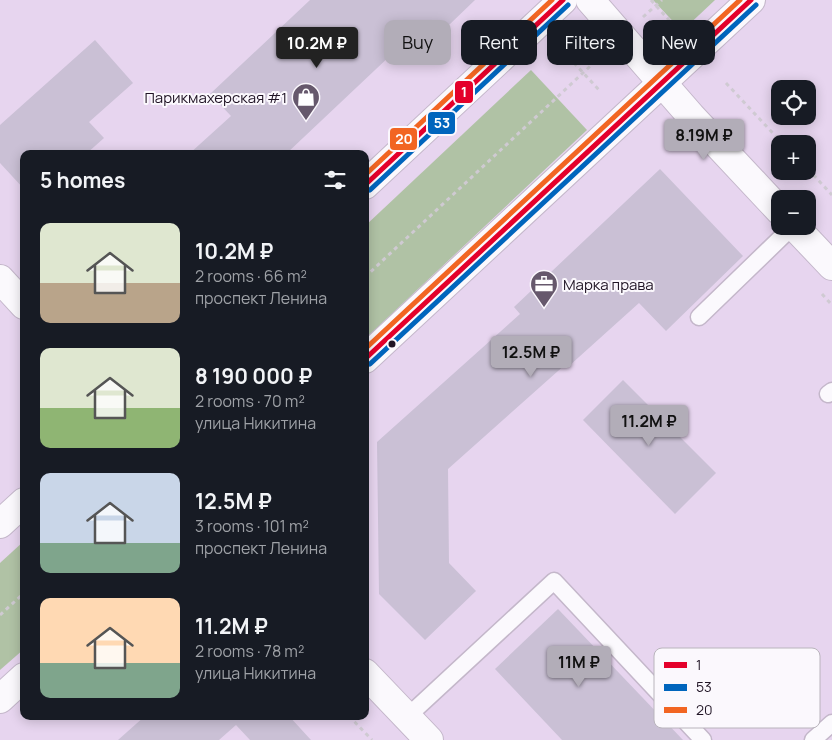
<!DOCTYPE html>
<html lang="en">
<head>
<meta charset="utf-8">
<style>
	body { margin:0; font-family:Manrope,sans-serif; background:#242831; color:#f1f3f6; height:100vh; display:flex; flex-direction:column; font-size:19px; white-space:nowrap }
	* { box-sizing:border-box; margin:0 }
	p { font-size:16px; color:#9ea1a6 }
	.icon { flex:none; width:28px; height:28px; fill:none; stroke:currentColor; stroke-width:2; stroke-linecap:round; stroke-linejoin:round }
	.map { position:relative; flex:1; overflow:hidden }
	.drawer { position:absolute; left:20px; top:150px; width:349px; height:570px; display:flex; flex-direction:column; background:#171b24; border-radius:10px; box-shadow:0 2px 12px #0003 }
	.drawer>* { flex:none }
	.hud { position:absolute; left:384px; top:20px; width:372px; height:45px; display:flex; gap:10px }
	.buttons { position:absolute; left:771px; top:80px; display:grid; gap:10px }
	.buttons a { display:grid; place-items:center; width:45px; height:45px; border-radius:10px; background:#171b24; box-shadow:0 2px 12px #0003; font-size:25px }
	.price { position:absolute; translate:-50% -42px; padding:0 11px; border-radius:5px; background:#b2adb8; color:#111; font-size:16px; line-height:32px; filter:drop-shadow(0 1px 2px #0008) }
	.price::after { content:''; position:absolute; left:50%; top:30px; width:15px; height:11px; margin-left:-8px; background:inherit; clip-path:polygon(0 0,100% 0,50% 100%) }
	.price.selected { background:#222; color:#fff }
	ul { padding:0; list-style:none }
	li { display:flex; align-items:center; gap:15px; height:125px; padding:0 20px }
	li span { display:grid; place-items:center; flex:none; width:140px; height:100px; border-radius:10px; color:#555 }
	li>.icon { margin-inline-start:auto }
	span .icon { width:60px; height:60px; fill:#fffc; stroke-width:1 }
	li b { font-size:21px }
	h2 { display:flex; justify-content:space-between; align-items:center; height:60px; padding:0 20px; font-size:21px }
	.pill { padding:0 18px; border-radius:10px; background:#171b24; box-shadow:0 2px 12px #0003; font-size:18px; line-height:45px }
	.pill.selected { background:#b2adb8; color:#111 }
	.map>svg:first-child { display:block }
	.forest { fill:#b0c2a5 }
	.building { fill:#cac0d5 }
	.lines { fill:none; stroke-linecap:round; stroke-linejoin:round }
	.lane-casing { stroke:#c4b7ca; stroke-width:19 }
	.street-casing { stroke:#c4b7ca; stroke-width:30 }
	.primary-casing { stroke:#c4b7ca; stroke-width:30 }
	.path { stroke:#cfcad2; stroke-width:3; stroke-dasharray:4 4; stroke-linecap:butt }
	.lane { stroke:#fbf9fd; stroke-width:16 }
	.street { stroke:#fbf9fd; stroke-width:28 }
	.primary { stroke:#fbf9fd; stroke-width:28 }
	.bus-1-casing { stroke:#fbf8fd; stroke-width:9 }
	.bus-2-casing { stroke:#fbf8fd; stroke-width:9 }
	.bus-3-casing { stroke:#fbf8fd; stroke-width:9 }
	.bus-1 { stroke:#e4002b; stroke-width:5 }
	.bus-2 { stroke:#0065bd; stroke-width:5 }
	.bus-3 { stroke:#f26522; stroke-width:5 }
	.bus-dot { fill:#201425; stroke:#fbf8fd; stroke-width:2 }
	.labels { text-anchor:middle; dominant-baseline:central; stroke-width:4; stroke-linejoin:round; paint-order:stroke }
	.poi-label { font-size:15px; fill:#201425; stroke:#fbf8fd; text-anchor:end }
	.key { fill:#fbf8fd; stroke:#b9b4bc; stroke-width:1 }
	.key-label { font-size:14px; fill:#201425 }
	.line-badge { stroke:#fbf8fd; stroke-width:2 }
	.badge-label { font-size:14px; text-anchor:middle; font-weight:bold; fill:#fff }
</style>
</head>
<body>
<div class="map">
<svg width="832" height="740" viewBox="0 0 832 740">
	<rect width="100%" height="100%" fill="#e7d5ef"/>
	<g class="forest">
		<path d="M653 0H715L682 31Z"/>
		<path d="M531 70 587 130 365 339V226Z"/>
		<path d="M24 541V649L0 670V563Z"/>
	</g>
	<g class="building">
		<path d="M310 0H475L423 50 410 37 286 154H189L231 116 210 94Z"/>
		<path d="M95 40 133 83 89 122 104 138 86 154H24V189L0 163V125Z"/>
		<path d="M660 169 743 256 666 331 639 303 569 366 567 363 448 469 449 563 476 591 425 640 379 594 377 442 520 314 514 307Z"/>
		<path d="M623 380 716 473 675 514 583 420Z"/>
		<path d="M558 609 683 740H562L495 669Z"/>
		<path d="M145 716H289L311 740H250L236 725 219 740H118Z"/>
	</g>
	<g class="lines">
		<g class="lane-casing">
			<g id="lane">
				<path d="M699 317 793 226"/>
				<path d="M828 394 832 391"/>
				<path d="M407 717 554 581 703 740"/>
				<path d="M813 740 832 723"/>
			</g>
		</g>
		<g class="street-casing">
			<g id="street">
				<path d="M590 0 691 116 780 211"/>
				<path d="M794 226 832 266"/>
				<path d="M0 279 24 305"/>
				<path d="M365 673 429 740"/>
			</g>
		</g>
		<g class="primary-casing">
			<g id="primary">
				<path d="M365 185 563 0"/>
				<path d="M365 359 751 0"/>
				<path d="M0 524 24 502"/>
				<path d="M0 699 24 677"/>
			</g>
		</g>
		<g class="path">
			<path d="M651 0 677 29"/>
			<path d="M643 17 662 0"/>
			<path d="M563 51 600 91"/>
			<path d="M726 83 783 144"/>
			<path d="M808 169 832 195"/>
			<path d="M365 277 600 57"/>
			<path d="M822 294 832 305"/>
			<path d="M0 615 24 593"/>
			<path d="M349 716 372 740"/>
		</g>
		<use href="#lane" class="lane"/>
		<use href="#street" class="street"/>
		<use href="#primary" class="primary"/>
		<g class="bus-1-casing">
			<g id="bus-1">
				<path d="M365 185 563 0"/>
				<path d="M365 359 751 0"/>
			</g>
		</g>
		<g class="bus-2-casing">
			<g id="bus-2">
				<path d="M370 190 568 5"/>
				<path d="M370 364 756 5"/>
			</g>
		</g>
		<g class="bus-3-casing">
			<g id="bus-3">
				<path d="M365 175 552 0"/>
				<path d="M365 349 740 0"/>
			</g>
		</g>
		<use href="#bus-1" class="bus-1"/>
		<use href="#bus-2" class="bus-2"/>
		<use href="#bus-3" class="bus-3"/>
	</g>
	<defs>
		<g id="shop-pin" transform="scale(1.4375)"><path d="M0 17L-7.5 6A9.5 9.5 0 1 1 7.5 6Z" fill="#66586c" stroke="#fbf8fd"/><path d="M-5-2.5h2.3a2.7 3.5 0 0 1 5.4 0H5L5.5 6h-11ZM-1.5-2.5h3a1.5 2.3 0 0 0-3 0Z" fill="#fff"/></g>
		<g id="office-pin" transform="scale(1.4375)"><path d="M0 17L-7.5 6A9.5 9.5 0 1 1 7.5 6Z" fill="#66586c" stroke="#fbf8fd"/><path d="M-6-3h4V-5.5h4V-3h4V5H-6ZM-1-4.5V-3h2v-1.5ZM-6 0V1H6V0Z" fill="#fff"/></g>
	</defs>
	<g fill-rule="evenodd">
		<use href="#shop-pin" x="306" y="97"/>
		<use href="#office-pin" x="544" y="284"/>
	</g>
	<circle class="bus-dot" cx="392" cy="344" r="4.5"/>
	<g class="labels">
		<g class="poi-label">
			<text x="287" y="97">Парикмахерская #1</text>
			<text x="563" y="284" text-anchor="start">Марка права</text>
		</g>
	</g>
	<rect x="654" y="648" width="166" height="80" rx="8" class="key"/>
	<rect x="664" y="662" width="23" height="6" fill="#e4002b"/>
	<rect x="664" y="684" width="23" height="7" fill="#0065bd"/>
	<rect x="664" y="707" width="23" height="6" fill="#f26522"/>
	<g class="key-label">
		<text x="696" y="670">1</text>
		<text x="696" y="692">53</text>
		<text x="696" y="715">20</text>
	</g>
	<g class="line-badge">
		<rect x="454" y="80" width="20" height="24" rx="5" fill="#e4002b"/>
		<rect x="427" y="111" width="29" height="24" rx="5" fill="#0065bd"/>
		<rect x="389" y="127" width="29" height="24" rx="5" fill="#f26522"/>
	</g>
	<g class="badge-label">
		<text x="464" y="97">1</text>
		<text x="442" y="128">53</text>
		<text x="404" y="144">20</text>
	</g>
</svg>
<div class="buttons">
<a><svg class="icon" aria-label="locate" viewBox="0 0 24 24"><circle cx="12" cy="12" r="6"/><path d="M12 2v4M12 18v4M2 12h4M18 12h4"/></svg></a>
<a>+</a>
<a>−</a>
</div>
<b class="price selected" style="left:317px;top:69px">10.2M ₽</b>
<b class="price" style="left:704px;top:161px">8.19M ₽</b>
<b class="price" style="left:531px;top:378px">12.5M ₽</b>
<b class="price" style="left:649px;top:447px">11.2M ₽</b>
<b class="price" style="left:579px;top:688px">11M ₽</b>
<div class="hud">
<a class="pill selected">Buy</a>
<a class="pill">Rent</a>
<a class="pill">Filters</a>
<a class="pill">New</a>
</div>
<section class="drawer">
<h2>5 homes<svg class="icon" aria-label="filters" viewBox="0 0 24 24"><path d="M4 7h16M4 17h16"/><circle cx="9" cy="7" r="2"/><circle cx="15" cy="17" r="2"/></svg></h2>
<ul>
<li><span style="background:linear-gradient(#dfe7d0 60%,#b9a48a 0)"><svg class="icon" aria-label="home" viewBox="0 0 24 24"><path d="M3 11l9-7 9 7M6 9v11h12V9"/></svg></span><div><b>10.2M ₽</b><p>2 rooms · 66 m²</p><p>проспект Ленина</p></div></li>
<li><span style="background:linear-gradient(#dfe7d0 60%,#8fb573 0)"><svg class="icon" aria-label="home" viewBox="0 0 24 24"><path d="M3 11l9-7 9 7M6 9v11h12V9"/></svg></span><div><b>8 190 000 ₽</b><p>2 rooms · 70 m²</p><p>улица Никитина</p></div></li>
<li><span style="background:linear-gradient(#c9d6e8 70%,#7fa58c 0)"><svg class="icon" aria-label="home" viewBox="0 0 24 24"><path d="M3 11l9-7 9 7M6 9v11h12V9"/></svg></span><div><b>12.5M ₽</b><p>3 rooms · 101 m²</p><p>проспект Ленина</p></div></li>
<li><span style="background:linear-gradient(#ffd9b3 65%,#7fa58c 0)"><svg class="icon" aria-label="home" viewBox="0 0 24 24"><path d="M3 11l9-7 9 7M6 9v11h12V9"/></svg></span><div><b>11.2M ₽</b><p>2 rooms · 78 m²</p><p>улица Никитина</p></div></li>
</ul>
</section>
</div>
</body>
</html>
